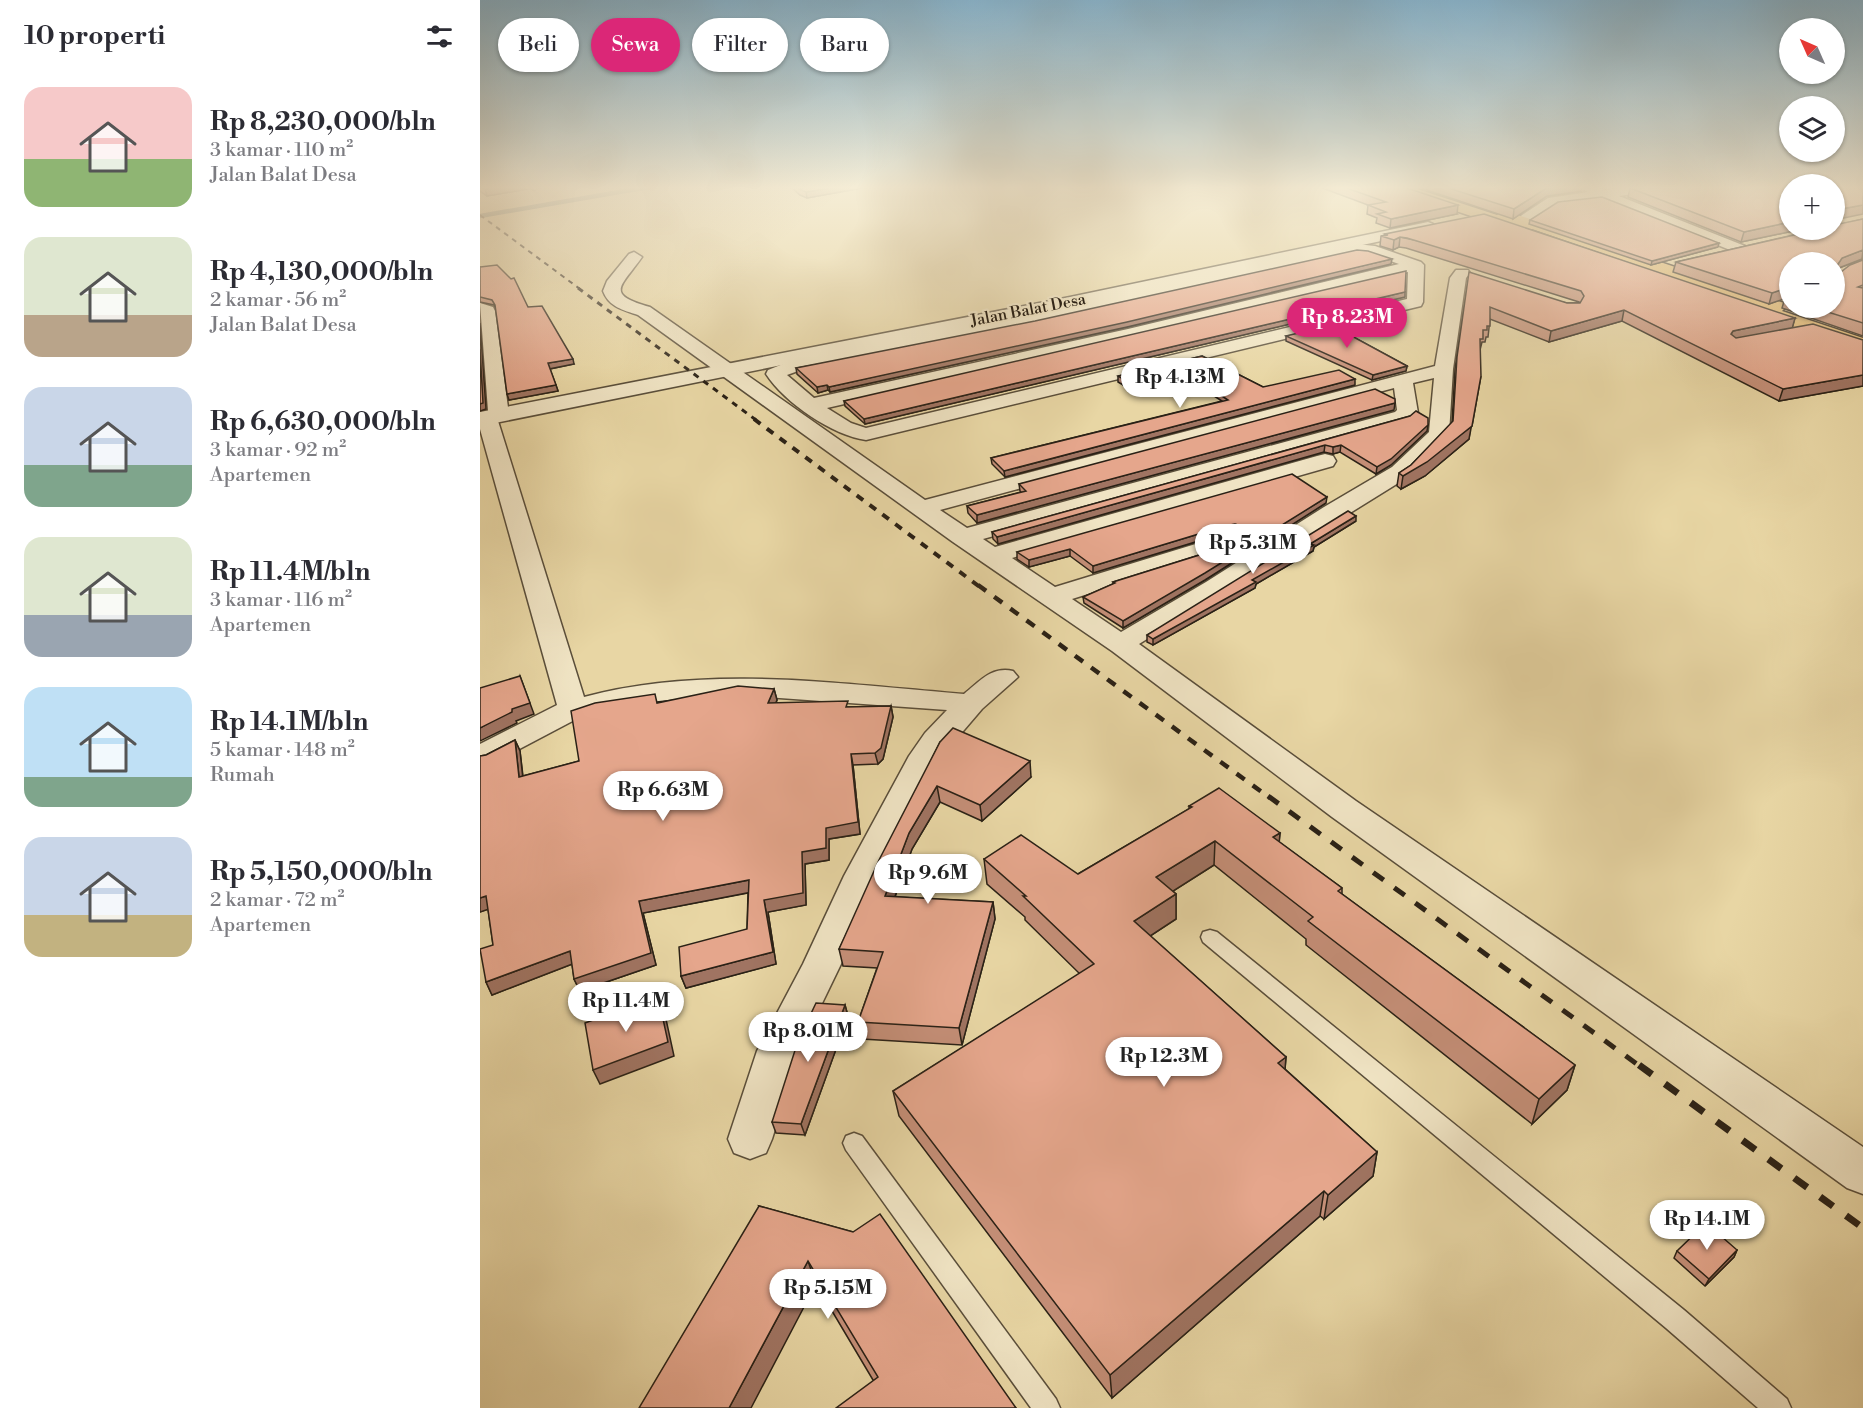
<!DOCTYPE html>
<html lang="id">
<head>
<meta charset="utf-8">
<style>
	body { margin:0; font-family:"Libre Bodoni",serif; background:#f7f7f7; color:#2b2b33; height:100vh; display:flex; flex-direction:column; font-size:22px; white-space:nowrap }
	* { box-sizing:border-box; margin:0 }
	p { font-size:20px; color:#7c7c81 }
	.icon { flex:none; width:33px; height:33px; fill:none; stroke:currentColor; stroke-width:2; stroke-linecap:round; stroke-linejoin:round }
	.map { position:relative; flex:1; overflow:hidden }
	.sheet { display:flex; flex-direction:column; background:#fff; width:480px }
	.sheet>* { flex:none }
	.banner { position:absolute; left:18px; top:18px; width:570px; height:54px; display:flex; gap:12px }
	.needle { width:39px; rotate:315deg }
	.tools { position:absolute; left:1299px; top:18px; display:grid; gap:12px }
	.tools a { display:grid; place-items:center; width:66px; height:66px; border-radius:50%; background:#fff; box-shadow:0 2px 4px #0004; font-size:30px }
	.price { position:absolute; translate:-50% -51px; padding:0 14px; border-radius:21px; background:#fff; color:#222; font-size:20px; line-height:39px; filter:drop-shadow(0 2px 3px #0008) }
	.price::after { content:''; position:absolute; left:50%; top:36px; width:18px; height:14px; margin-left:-9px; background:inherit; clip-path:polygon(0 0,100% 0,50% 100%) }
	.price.active { background:#db2777; color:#fff }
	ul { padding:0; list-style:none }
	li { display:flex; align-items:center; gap:18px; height:150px; padding:0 24px }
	li span { display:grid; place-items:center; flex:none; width:168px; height:120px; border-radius:18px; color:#555 }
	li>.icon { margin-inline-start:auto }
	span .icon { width:72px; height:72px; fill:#fffc; stroke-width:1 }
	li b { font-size:26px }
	h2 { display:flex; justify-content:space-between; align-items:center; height:72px; padding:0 24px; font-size:26px }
	.pill { padding:0 21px; border-radius:27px; background:#fff; box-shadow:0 2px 4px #0004; font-size:21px; line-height:54px }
	.pill.active { background:#db2777; color:#fff }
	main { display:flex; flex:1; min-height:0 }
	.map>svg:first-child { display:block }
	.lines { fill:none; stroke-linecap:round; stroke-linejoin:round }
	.stream { stroke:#6c7c70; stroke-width:4.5 }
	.service-casing { stroke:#5a4e3a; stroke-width:3 }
	.minor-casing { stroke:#5a4e3a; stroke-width:3 }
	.tertiary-casing { stroke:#5a4e3a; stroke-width:3 }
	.trunk-casing { stroke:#2a2116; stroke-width:3 }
	.service { fill:#f0e4c4; fill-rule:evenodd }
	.minor { fill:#f0e4c4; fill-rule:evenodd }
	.tertiary { fill:#f0e4c4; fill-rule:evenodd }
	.trunk { fill:#e4bb72; fill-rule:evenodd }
	.rail-far5 { stroke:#2a2116; stroke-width:2; stroke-dasharray:5 5; stroke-linecap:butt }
	.rail-far4 { stroke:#2a2116; stroke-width:3; stroke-dasharray:6 6; stroke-linecap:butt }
	.rail-far3 { stroke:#2a2116; stroke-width:4; stroke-dasharray:8 8; stroke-linecap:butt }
	.rail-far2 { stroke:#2a2116; stroke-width:4.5; stroke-dasharray:10 10; stroke-linecap:butt }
	.rail-far1 { stroke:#2a2116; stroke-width:5; stroke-dasharray:13 13; stroke-linecap:butt }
	.rail { stroke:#2a2116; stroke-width:7; stroke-dasharray:16 16; stroke-linecap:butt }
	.wall { fill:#c58f78; stroke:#2a2116; stroke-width:1.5; fill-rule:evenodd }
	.shaded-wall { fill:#a07462; stroke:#2a2116; stroke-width:1.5 }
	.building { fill:#e5a68c; stroke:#2a2116; stroke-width:1.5 }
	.labels { text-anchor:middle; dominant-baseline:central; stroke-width:4.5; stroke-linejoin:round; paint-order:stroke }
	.far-street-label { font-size:16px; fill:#2a2116; stroke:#f0e4c4 }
</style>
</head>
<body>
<main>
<section class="sheet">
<h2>10 properti<svg class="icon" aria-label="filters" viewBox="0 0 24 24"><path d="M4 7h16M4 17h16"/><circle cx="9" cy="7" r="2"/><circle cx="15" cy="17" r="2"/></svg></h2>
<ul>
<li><span style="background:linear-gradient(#f6c9c9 60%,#8fb573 0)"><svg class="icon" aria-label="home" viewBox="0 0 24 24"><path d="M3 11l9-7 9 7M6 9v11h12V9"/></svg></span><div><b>Rp 8,230,000/bln</b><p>3 kamar · 110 m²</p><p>Jalan Balat Desa</p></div></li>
<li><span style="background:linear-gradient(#dfe7d0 65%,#b9a48a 0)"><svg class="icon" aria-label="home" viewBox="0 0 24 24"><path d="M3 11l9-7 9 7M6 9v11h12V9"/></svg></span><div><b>Rp 4,130,000/bln</b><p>2 kamar · 56 m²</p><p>Jalan Balat Desa</p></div></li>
<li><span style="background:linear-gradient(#c9d6e8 65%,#7fa58c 0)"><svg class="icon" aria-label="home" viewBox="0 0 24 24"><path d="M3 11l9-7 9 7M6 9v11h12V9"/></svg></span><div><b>Rp 6,630,000/bln</b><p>3 kamar · 92 m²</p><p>Apartemen</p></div></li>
<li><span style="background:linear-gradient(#dfe7d0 65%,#9aa5b1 0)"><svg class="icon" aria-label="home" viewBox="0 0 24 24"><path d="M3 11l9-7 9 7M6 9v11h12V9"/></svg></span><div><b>Rp 11.4M/bln</b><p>3 kamar · 116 m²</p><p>Apartemen</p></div></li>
<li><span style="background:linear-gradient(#bfe0f5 75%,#7fa58c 0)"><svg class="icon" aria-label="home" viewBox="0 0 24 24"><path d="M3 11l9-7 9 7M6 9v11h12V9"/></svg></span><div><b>Rp 14.1M/bln</b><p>5 kamar · 148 m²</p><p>Rumah</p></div></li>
<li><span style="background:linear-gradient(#c9d6e8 65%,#c2b280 0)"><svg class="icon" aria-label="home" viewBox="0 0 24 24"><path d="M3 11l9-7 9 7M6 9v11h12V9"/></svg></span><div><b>Rp 5,150,000/bln</b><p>2 kamar · 72 m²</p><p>Apartemen</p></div></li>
</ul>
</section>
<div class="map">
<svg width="1383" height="1408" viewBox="0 0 1383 1408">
	<rect width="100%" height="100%" fill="#e8d6a4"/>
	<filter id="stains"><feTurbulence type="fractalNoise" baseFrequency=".00333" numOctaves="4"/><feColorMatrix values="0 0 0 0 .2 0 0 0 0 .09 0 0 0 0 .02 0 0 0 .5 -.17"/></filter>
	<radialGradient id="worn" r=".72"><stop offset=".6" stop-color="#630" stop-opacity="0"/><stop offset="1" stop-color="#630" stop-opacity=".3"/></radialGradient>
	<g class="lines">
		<path class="stream" d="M0 216 174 186"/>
		<g class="service-casing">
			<g id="service">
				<path d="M47 186H55L57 188 54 190Z"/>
				<path d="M730 930 737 932 1204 1310 1307 1399 1311 1408H1278L1186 1328 723 942 721 937 723 932Z"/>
				<path d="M374 1133 382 1136 576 1399 580 1408H551L366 1150 363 1143 366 1136Z"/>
			</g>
		</g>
		<g class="minor-casing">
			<g id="minor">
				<path d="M1098 186H1115L1125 190 1154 186H1187L1181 190 1139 196 1265 246 1267 249 1260 253 1255 252 1122 198 1077 204 1045 224 1040 225 1033 221 1068 198 1108 192Z"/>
				<path d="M876 244 895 246 941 262 944 265 943 302 941 306 386 440C352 435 305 403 286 374L288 370 313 360 555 314ZM876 252 888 253 919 264 648 329 334 398 307 375 318 371 555 324ZM928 272 927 299 386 428 371 423 347 408 648 339Z"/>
				<path d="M154 252 162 257C141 287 124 294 170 307L445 500 955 366 970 278 976 270H988L990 273 986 278 973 369 969 434 966 438 928 477 659 644 876 801 1383 1147V1194L1367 1188 852 817 632 651 473 542 158 315C143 310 129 307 123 291L127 281 149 254ZM954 378 949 432 912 467 844 507 726 582 641 632 592 599 763 545 766 540 763 535 754 533 745 535 575 587 532 558 853 466 856 461 853 456 845 454 837 456 515 547 503 539 929 420 938 413 933 383ZM914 388 917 410 915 412 487 528 460 510Z"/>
				<path d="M0 303 13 307 15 311 29 415 26 419 18 421 104 697C228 664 359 684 484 694 500 681 512 666 533 671L538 677 502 709 461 757 400 876 361 964 319 1051 292 1139 286 1153 270 1159 254 1153 248 1139 277 1051 323 964 364 876 429 756 445 733 467 710 259 695 163 704 104 715 11 764 0 767V744L77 705 0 429V413L8 411Z"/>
			</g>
		</g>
		<g class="tertiary-casing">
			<path id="tertiary" d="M948 222 953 224 956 227 953 230 590 307 0 426V412L590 297Z"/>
		</g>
		<g class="trunk-casing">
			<path id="trunk" d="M908 186H928L1017 215 1024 210 1029 212 1304 303 1306 307 1302 311 1383 338V351L1265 311 1263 307 1267 303 1052 229 1044 234 1039 232 910 189Z"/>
		</g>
		<use href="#service" class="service"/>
		<use href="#minor" class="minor"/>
		<use href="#tertiary" class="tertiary"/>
		<use href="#trunk" class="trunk"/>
		<path class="rail-far5" d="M0 215 100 289"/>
		<path class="rail-far4" d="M98 288 276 420"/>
		<path class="rail-far3" d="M274 419 500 587"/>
		<path class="rail-far2" d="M498 585 790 798"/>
		<path class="rail-far1" d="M788 796 1161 1067"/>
		<path class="rail" d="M1159 1065 1383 1228"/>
	</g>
	<g class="wall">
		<path d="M0 186H47L48 189 7 196 0 191Z"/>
		<path d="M310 186H393L327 198 320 195Z"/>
		<path d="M837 186H921L977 214 910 228 896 223 897 218 887 214 888 205Z"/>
		<path d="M935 186H1102L1101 191 1067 196 1033 219Z"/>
		<path d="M1150 188 1310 230H1318L1261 242 1148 197Z"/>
		<path d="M1383 219V259L1359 268 1357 271V275L1383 260V336L1302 308 1305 298 1289 304 1193 272 1196 262ZM1310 262 1354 308H1310Z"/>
		<path d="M1050 220 1238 247 1171 265 1049 224Z"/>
		<path d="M905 234 1315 318 1312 328 1383 340V386L1299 401 1142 321 1069 342 1010 319 1008 337H1006L1005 342H1002L1000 350 989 439 945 476 921 489 917 486 919 473 931 465 972 423 975 369 988 282 1087 303H1100L1099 302 926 248 919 247 913 250 900 246 901 236 905 235Z"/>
		<path d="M911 264 647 327 350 392 348 390 338 393 317 374 316 368Z"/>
		<path d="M0 267 48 307 94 364 70 369 78 391 29 400 16 308 14 305 0 302Z"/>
		<path d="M925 297 385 424 365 406 364 401Z"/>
		<path d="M865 330 862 331 927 366 926 371 892 380 806 341V336Z"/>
		<path d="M722 356 783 387 875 385 525 477 512 464 511 458 742 401 695 371 643 385 638 382V376Z"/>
		<path d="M914 410 497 523 488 513 487 506 541 492 540 491 539 484Z"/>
		<path d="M930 416 947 431 911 465 896 474 860 452 853 454 844 452 518 544 513 539 512 532Z"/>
		<path d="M846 503 725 580 643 628 604 603 603 597 633 584V582L764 541 766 537 765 534 754 531 745 533 613 573 590 556 549 567 537 559V552Z"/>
		<path d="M876 521 834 547 833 551 776 584 775 588 673 645 667 642V635Z"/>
		<path d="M294 689 297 700 296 703 369 707 411 706 413 717 403 759 398 764 373 765 380 834 349 839V860L325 864 326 905 288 912 296 964 206 988 201 976 267 929 268 893 163 913 176 965 100 991 94 979 92 964 12 995 6 982 13 945 8 909 0 912V756L6 755 35 740 40 751 43 776 99 761 177 702Z"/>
		<path d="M460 742 551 777 502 821 460 802 432 849 415 897 513 902 515 919 482 1045 382 1039 378 1022 397 968 363 966 359 949Z"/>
		<path d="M709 806 800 833 799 842 862 888V894L1095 1065 1087 1090 1052 1124 826 945V939L734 865 693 891 696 894V919L670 936 806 1057 805 1069 897 1152 893 1176 844 1219 840 1216 632 1398 419 1116 413 1091 600 974 545 920V917L507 884 504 859 598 874 709 809Z"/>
		<path d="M365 1005 368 1016 325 1135 296 1133 292 1122Z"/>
		<path d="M279 1206 373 1232 536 1408 393 1380 336 1284Z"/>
		<path d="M1257 1250 1254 1257 1225 1286 1194 1258 1197 1251Z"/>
	</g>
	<g class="shaded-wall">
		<path d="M23 186H47L48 189 7 196 5 189Z"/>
		<path d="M362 186H393L327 198 326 192Z"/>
		<path d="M1077 186H1102L1101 191 1067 196 1033 219 1034 209 1068 187Z"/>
		<path d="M1126 186H1139L1125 188Z"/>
		<path d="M978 205 977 214 910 228 911 219Z"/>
		<path d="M1383 205V214L1354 220 1356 210Z"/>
		<path d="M1310 222V230H1318L1261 242 1264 232Z"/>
		<path d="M920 237 919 247 913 250 914 240Z"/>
		<path d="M1239 243 1238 247 1171 265 1172 261Z"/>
		<path d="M1383 250 1382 259 1359 268 1354 274 1356 267 1362 258Z"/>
		<path d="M912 259 911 264 647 327 350 392 349 387Z"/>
		<path d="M1310 287V297L1289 304 1292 293Z"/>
		<path d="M925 292V297L385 424 384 419Z"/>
		<path d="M1144 310 1142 321 1069 342 1071 331Z"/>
		<path d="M1315 318 1312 329 1250 343 1251 334 1253 331Z"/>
		<path d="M0 323 6 409 0 411Z"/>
		<path d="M866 326 865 330 856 333 857 328Z"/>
		<path d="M93 359 94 364 69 369 68 363Z"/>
		<path d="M695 365V371L643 385V379Z"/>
		<path d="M927 366 926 371 892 380 893 375Z"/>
		<path d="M1383 375V386L1299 401 1303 389Z"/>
		<path d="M1001 376 989 439 945 476 921 489 923 476 992 426Z"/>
		<path d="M875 379V385L525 477 524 471Z"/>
		<path d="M76 385 78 391 29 400 27 394Z"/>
		<path d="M347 385 348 390 338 393 337 387Z"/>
		<path d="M915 403 914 410 497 523V515Z"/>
		<path d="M948 425 947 431 911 465 896 474 897 467Z"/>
		<path d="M845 445 844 452 518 544 517 537Z"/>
		<path d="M861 445 860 452 853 454V447Z"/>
		<path d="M847 497 846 503 725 580 643 628V621Z"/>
		<path d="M876 516V521L834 547 833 551 776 584 775 588 673 645V639Z"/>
		<path d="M755 524 754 531 745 533 613 573V566L745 526Z"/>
		<path d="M590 549V556L549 567V560Z"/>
		<path d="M40 676 54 714 36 721 37 723 0 741V728L32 709Z"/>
		<path d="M294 689 297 700 291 714 288 703Z"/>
		<path d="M411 706 413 717 403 759 398 764 395 753Z"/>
		<path d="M35 740 40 751 44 789 39 777Z"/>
		<path d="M371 754 373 765 380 834 349 839V860L325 864 326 905 288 912 296 964 206 988 201 976 293 952 284 900 322 852 346 828Z"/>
		<path d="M550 761 551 777 502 821 500 805Z"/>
		<path d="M457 786 460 802 432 849 409 913 405 896 429 833Z"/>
		<path d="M800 833 798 857 793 837Z"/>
		<path d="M735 841 734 865 676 902V877Z"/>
		<path d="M269 880 272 892 163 913 176 965 100 991 94 979 159 901Z"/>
		<path d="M696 894V919L655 946 654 921Z"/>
		<path d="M6 896 12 908 0 912V898Z"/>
		<path d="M513 902 515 919 482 1045 479 1028Z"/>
		<path d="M90 951 95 963 12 995 6 982Z"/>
		<path d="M178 996 184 1010 194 1056 120 1084 113 1070Z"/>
		<path d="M365 1005 368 1016 325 1135 321 1124Z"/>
		<path d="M806 1057 804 1082 798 1063Z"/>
		<path d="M1095 1065 1087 1090 1052 1124 1059 1099Z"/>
		<path d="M897 1152 893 1176 844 1219 848 1195Z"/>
		<path d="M844 1191 840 1216 632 1398 630 1375Z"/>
		<path d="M1257 1250 1254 1257 1225 1286 1229 1279Z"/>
		<path d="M328 1261 336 1284 271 1408H249Z"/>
	</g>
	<g class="building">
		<path d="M0 186H23L5 189Z"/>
		<path d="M315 186H362L326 192 319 189Z"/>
		<path d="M861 186H921L978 205 911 219 897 214 906 212 888 205 906 202Z"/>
		<path d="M962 186H1077L1068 187 1034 209Z"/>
		<path d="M1166 186H1310V222L1264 232 1150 188Z"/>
		<path d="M1354 186H1377L1383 188V205L1356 210 1354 218Z"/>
		<path d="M1122 197 1239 243 1172 261 1050 220 1078 202Z"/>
		<path d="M1004 214 1315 318 1253 331 1251 334 1256 338 1333 324 1383 340V375L1303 389 1144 310 1071 331 1010 307V326H1007V330H1003V339H1000L1001 376 992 426 947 462 923 476 919 473 931 465 973 421 977 357 989 272 1087 303H1100L1104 296 1101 291 927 238 920 237 914 240 901 236 908 235 905 234Z"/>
		<path d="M1383 219V250L1362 258 1356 267 1357 275 1370 265 1383 260V285L1378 287 1383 288V323L1335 308H1354V262H1310V287L1292 293 1196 262 1336 230H1354V225Z"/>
		<path d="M877 250 888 251 912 259 647 322 349 387 347 385 337 387 316 368 555 321Z"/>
		<path d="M17 265 31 279 34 278 48 307 62 306 93 359 68 363 76 385 27 394 15 305 12 300 0 297V267Z"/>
		<path d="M926 271 925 292 384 419 364 401Z"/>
		<path d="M860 323 866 326 857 328 927 366 893 375 806 336Z"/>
		<path d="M0 349 3 403 0 404Z"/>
		<path d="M722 356 783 387 859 370 875 379 524 471 511 458 748 400 695 365 643 379 638 376Z"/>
		<path d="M895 389 915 399V403L497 515 487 506 546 491 539 484Z"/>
		<path d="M936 411 948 418V425L911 459 897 467 861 445 853 447 845 445 517 537 512 532 930 416Z"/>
		<path d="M812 474 847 497 725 573 643 621 603 597 635 583 633 582 764 541 768 535 765 527 755 524 745 526 613 566 590 549 549 560 537 552Z"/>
		<path d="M868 511 876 516 830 544 834 545 772 580 776 582 673 639 667 635Z"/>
		<path d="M40 676 50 703 32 709V712L0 728V688Z"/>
		<path d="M258 686 294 689 288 703 368 701 366 707 411 706 401 748 395 753 371 754 378 822 346 828V848L322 852 323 893 284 900 293 952 201 976 199 947 267 929 269 880 159 901 171 953 94 979 90 951 6 982 0 949 13 945 6 896 0 898V756L6 755 35 740 39 777 99 761 91 711 115 703 175 694 177 703Z"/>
		<path d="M473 728 550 761 500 805 457 786 429 833 405 896 513 902 479 1028 378 1022 403 952 359 949 399 860 460 742Z"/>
		<path d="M739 788 800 833 793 837 862 888 858 891 1095 1065 1059 1099 828 921 833 917 735 841 676 877 696 894 654 921 806 1057 798 1063 897 1152 848 1195 844 1191 630 1375 413 1091 614 964 543 896H546L504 859 541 835 598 874 712 807 709 806Z"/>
		<path d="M178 996 188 1042 113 1070 105 1023Z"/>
		<path d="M336 1003 365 1005 321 1124 292 1122 318 1041Z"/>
		<path d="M279 1206 373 1232 400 1214 536 1408H356L398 1377 328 1261 249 1408H159Z"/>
		<path d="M1226 1223 1257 1250 1229 1279 1197 1251Z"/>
	</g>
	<linearGradient id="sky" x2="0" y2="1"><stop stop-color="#88b6d0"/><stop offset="0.49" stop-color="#f5edd6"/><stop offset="1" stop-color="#f5edd6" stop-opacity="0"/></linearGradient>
	<rect width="1383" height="383" fill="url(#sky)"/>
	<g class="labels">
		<g class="far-street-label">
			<text transform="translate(548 310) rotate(-11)">Jalan Balat Desa</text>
		</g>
	</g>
	<rect width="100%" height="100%" filter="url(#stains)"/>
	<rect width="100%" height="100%" fill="url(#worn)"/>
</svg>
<div class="tools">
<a><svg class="needle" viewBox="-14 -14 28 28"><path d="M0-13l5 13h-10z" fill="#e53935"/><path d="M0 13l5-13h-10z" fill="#7c7c81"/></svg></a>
<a><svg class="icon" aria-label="layers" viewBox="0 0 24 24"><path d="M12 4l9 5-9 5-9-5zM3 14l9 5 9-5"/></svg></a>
<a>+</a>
<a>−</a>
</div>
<b class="price active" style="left:867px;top:349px">Rp 8.23M</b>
<b class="price" style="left:700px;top:409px">Rp 4.13M</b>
<b class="price" style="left:773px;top:575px">Rp 5.31M</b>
<b class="price" style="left:183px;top:822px">Rp 6.63M</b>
<b class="price" style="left:448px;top:905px">Rp 9.6M</b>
<b class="price" style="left:146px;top:1033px">Rp 11.4M</b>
<b class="price" style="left:328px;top:1063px">Rp 8.01M</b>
<b class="price" style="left:684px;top:1088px">Rp 12.3M</b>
<b class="price" style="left:1227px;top:1251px">Rp 14.1M</b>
<b class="price" style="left:348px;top:1320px">Rp 5.15M</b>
<div class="banner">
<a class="pill">Beli</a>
<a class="pill active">Sewa</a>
<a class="pill">Filter</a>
<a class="pill">Baru</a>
</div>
</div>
</main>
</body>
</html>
